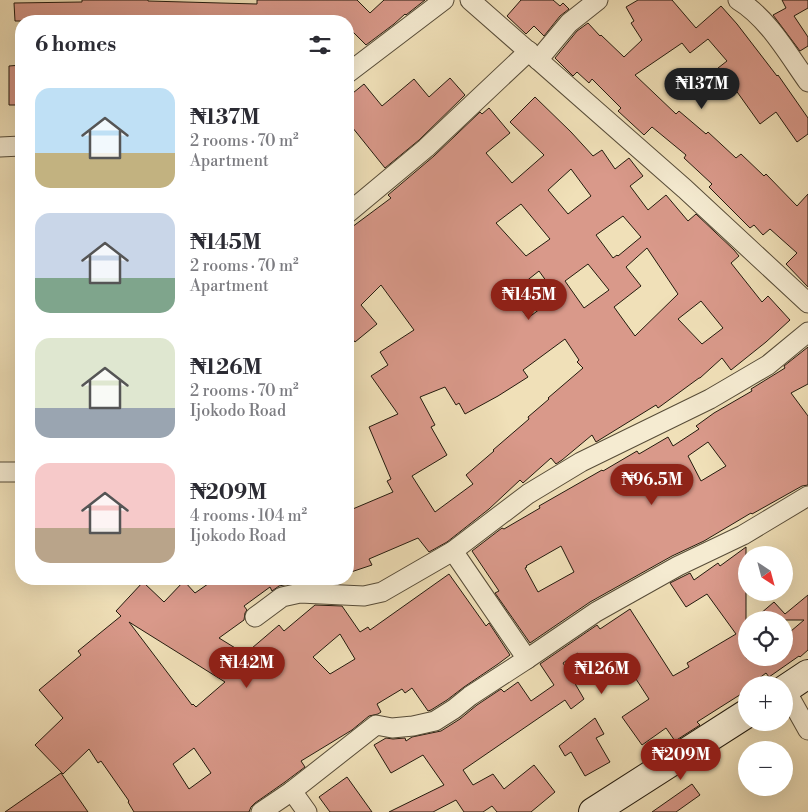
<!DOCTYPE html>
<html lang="en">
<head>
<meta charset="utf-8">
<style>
	body { margin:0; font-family:"Libre Bodoni",serif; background:#f7f7f7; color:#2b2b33; height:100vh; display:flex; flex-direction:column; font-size:19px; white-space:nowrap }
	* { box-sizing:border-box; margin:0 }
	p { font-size:16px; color:#7c7c81 }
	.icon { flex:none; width:28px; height:28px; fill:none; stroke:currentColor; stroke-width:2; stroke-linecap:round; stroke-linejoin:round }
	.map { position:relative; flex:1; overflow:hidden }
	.sheet { position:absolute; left:15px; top:15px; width:339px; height:570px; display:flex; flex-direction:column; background:#fff; border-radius:20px; box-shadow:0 5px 20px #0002 }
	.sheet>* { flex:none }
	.needle { width:32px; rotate:144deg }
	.tools { position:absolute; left:738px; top:546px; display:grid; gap:10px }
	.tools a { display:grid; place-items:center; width:55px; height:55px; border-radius:50%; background:#fff; box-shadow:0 5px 20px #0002; font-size:25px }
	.price { position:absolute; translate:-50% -42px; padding:0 11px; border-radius:18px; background:#8f2418; color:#fff; font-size:16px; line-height:32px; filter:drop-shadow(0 1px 2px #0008) }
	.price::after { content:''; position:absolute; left:50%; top:30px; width:15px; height:11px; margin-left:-8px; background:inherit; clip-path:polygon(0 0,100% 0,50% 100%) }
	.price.selected { background:#222; color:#fff }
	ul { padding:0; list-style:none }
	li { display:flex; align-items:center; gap:15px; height:125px; padding:0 20px }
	li span { display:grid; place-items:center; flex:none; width:140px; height:100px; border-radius:15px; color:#555 }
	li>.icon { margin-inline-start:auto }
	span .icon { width:60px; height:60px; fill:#fffc; stroke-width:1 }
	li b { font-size:21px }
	h2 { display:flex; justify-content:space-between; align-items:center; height:60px; padding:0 20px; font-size:21px }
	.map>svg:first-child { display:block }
	.building { fill:#d9998a; stroke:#241b0e; fill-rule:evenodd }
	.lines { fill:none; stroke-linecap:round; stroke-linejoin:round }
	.street-casing { stroke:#574c38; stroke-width:21 }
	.secondary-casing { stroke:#241b0e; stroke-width:30 }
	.street { stroke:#f5ebd1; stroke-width:19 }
	.secondary { stroke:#f5ebd1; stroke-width:28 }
</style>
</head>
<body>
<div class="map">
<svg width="808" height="812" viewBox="0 0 808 812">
	<rect width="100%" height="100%" fill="#f0e0b8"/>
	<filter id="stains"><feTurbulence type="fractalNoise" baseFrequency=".004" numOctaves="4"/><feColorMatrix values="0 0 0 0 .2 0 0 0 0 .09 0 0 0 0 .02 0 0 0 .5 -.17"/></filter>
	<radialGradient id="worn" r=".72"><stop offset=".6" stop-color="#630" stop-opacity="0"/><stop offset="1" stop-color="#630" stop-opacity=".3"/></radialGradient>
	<g class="building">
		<path d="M82 0H148V1L257 4V0H357L370 13 384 0H425L406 15 405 14 394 24 366 45 348 27V21H308L305 18 249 20V21H15L14 3 82 2Z"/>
		<path d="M521 0H553L560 6 563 3 569 9 560 16 544 36 534 26 526 34 507 16Z"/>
		<path d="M638 0H672L696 28 721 6 737 24 777 76 778 75 808 118V134L797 142 776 112 760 124 735 89V90L718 68 727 61 708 39 690 53 682 43 635 75 676 114 679 111 706 134 708 132 736 158 741 154 764 176 766 174 797 206 808 194V287L786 264 797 253 770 229 763 235 754 225 750 228 709 187 712 184 684 158 686 155 652 127 644 135 618 111 621 108 592 79 589 83 577 72 573 76 555 58 577 31 588 23 600 36 601 35 624 57 642 40 631 23 634 21 626 7Z"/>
		<path d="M782 0H808V8L794 16 808 37V46L800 51 773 15 786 8Z"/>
		<path d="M21 65V105H9V66Z"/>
		<path d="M450 78 465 95 419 140 385 168 348 122V97L364 84 382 106 414 79 429 97Z"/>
		<path d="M535 97 571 132 593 156 602 150 615 169 629 158 643 176 630 186 648 210 666 195 688 221 696 214 734 250 739 256 731 263 762 302 768 296 790 320 766 342 731 370 722 358 700 378H699L658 408 656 405 596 442 592 435 562 460 556 464 551 458 523 483 520 480 489 509 447 542 429 552 418 538 369 559 372 565 348 573V511L393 492 387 481 391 479 369 427 398 414 371 376 388 365 380 352 414 330 381 285 361 305 377 324 355 342 348 333V230L391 198 388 195 434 156 480 112 482 114 489 108 510 133 486 153 512 183 544 155 510 122ZM571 169 591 196 568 214 548 190ZM521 204 550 239 526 256 496 223ZM623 216 641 237 618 256 617 255 613 258 596 235ZM647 248 678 294 635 336 614 307 641 286 626 267ZM588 264 609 290 584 308 565 281ZM539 271 557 296 528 318 510 294ZM701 301 723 328 702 344 678 319ZM565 339 579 360 577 362 583 368 548 398 549 399 528 417 529 419 493 450 494 451 466 475 473 484 435 512 412 476 447 455 431 427 435 425 420 397 445 387 456 405 459 403 465 414 498 396 528 377 523 370Z"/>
		<path d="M808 347V384L791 393 808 416V485L802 486 752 514 751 513 704 541 672 556 590 602 530 643 495 593 499 591 472 551 502 528 504 529 540 508 539 506 602 470 603 471 637 451 639 454 668 437 673 446 699 429 696 426 714 413 752 391 751 389 785 368 784 366ZM708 442 726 466 701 481 688 456ZM561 546 574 572 538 592 525 568 527 567 526 566Z"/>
		<path d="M746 547V658H784V637L804 620H753L774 602 785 614 808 595V650L800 657 799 656 769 677 766 673 750 685H746V688L744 689 746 691 697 722 700 725 675 741 666 728 642 745 622 717 649 699 623 659 594 676 578 653 563 663 584 699 571 709 565 700 463 770 473 785 493 774 504 789 534 765 555 792 531 812H497L492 806 483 812H464L456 800 433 812H389L444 785 423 755 391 773 374 745 386 738 393 739 405 738 406 741 412 737 441 731 460 719 477 705 501 689 504 692 518 682 531 701 554 685 540 664 597 625 600 629 630 609 673 676 689 667 687 663 736 634 707 594 686 607 670 583 690 573 694 580 718 563 720 566Z"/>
		<path d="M449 574 486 626 489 623 510 655 498 664 464 687 447 700 431 710 428 711 412 688 405 693 402 689 377 704 381 712 378 714 369 716 352 730 301 761 305 767 285 782 255 803 251 807 249 812H134L128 802 129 801 101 761 98 763 89 749 63 774 35 745 63 718 39 690 81 655 78 651 121 616 116 611 143 582 164 602 184 581 195 593 215 579H320V582L318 583 298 582 279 586 272 591 270 587 244 606 247 610 245 613 244 620 219 638 245 654 279 625 284 631 315 605 342 606 360 632 368 627 370 630ZM129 622 225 682 196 707 193 704 192 705ZM340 634 355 659 330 674 313 657ZM194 748 211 773 189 789 173 764Z"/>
		<path d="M595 718 604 734 596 738 610 762 585 776 571 752 565 756 559 746Z"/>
		<path d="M61 773 88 812H5Z"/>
		<path d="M347 777 372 812H330L319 797Z"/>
		<path d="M692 784 700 795 676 812H652Z"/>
	</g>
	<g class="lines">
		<g class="street-casing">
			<g id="street">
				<path d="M470 0 685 189 808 303"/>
				<path d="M738 0C768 18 788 54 808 82"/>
				<path d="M538 60 569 23 598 0"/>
				<path d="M348 73 444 0"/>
				<path d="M0 147 21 146"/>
				<path d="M348 213 426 148 529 51"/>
				<path d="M0 472H21"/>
				<path d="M453 551 527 659"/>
				<path d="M255 617 282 597 300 593 364 596 382 592 453 551 528 494 581 462 710 399 768 365 808 332"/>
				<path d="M785 689 808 730"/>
				<path d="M292 791 307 812"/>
				<path d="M261 812 292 791 376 725 392 728 413 726 435 721 454 709 470 696 527 659 596 612 678 566 743 535 808 496"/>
			</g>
		</g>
		<g class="secondary-casing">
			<g id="secondary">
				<path d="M784 690 808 674"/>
				<path d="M593 812 746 714"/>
			</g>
		</g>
		<use href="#street" class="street"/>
		<use href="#secondary" class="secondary"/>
	</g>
	<rect width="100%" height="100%" filter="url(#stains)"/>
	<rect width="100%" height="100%" fill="url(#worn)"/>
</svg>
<div class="tools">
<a><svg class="needle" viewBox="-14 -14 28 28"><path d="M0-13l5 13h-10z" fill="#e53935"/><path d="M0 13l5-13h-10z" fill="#7c7c81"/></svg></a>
<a><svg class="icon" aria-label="locate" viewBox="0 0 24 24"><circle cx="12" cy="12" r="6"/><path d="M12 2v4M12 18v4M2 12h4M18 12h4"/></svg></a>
<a>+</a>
<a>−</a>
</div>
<b class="price selected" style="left:702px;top:110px">₦137M</b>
<b class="price" style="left:529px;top:321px">₦145M</b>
<b class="price" style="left:652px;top:506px">₦96.5M</b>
<b class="price" style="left:247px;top:689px">₦142M</b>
<b class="price" style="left:602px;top:695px">₦126M</b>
<b class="price" style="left:681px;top:781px">₦209M</b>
<section class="sheet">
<h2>6 homes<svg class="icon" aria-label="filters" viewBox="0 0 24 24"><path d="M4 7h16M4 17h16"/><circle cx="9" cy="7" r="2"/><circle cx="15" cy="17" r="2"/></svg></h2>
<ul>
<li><span style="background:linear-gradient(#bfe0f5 65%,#c2b280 0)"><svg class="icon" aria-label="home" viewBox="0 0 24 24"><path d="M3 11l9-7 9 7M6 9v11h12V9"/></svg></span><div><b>₦137M</b><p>2 rooms · 70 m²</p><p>Apartment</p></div></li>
<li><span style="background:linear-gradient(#c9d6e8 65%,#7fa58c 0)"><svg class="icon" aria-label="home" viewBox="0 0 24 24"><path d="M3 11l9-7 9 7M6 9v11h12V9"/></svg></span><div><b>₦145M</b><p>2 rooms · 70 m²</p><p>Apartment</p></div></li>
<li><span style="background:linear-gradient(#dfe7d0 70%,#9aa5b1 0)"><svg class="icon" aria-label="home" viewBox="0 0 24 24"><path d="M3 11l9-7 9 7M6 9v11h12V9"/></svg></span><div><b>₦126M</b><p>2 rooms · 70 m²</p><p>Ijokodo Road</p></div></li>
<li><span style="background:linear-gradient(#f6c9c9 65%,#b9a48a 0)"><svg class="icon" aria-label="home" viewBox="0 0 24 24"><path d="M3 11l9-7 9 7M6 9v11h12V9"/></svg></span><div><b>₦209M</b><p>4 rooms · 104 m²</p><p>Ijokodo Road</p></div></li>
</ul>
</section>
</div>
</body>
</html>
